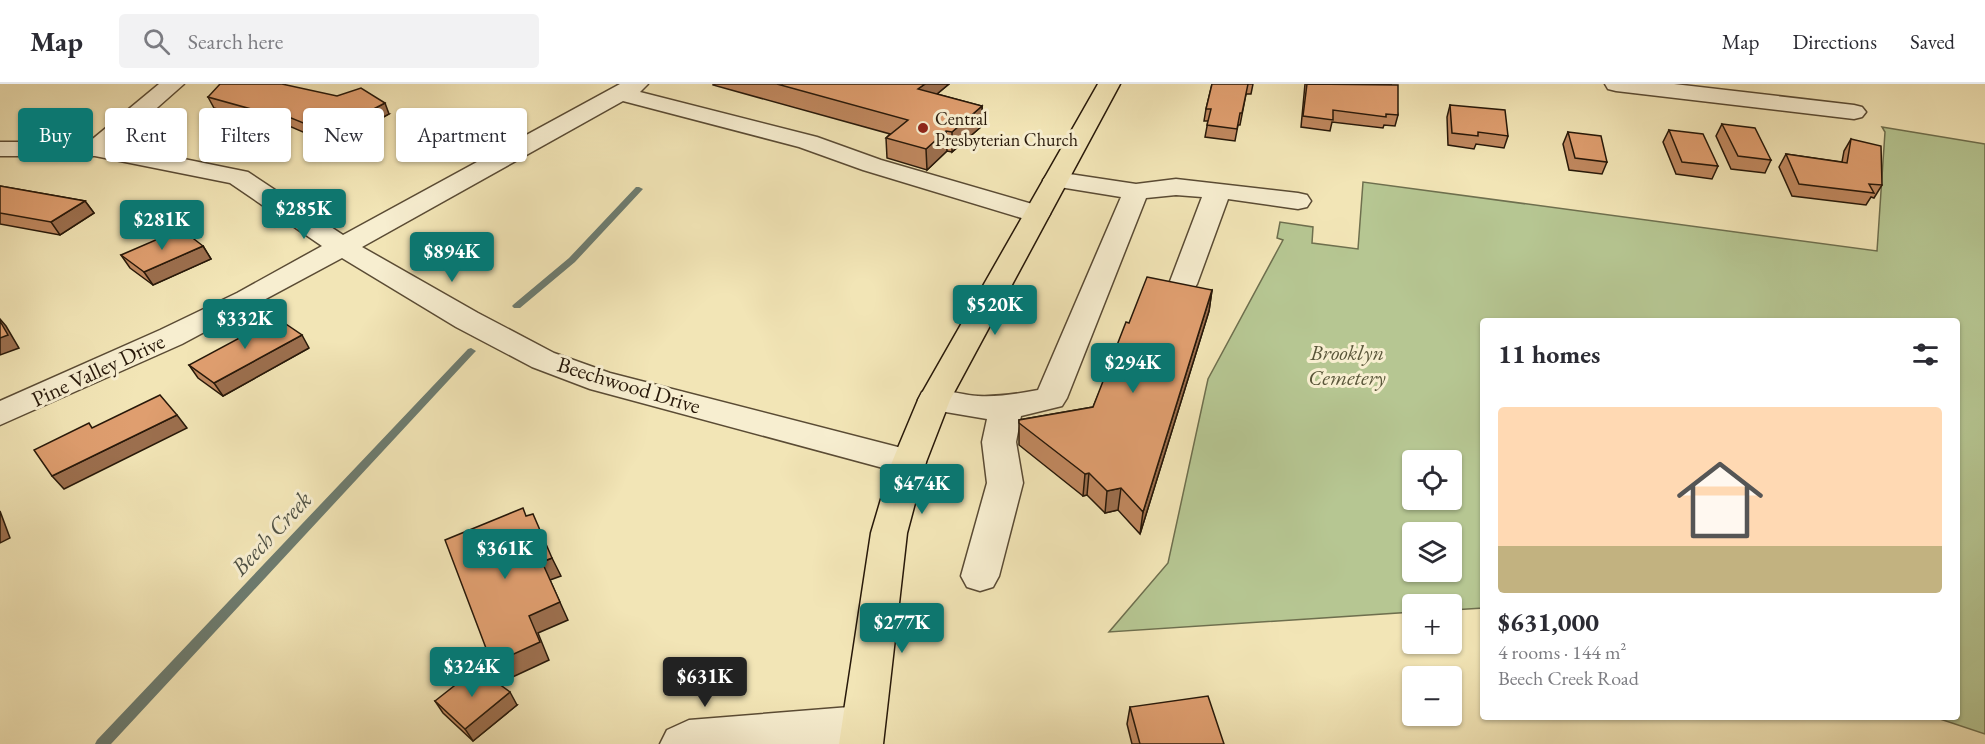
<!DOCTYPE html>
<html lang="en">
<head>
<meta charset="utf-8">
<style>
	body { margin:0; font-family:"EB Garamond",serif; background:#f2f2f3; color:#2b2b33; height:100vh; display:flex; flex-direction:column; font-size:22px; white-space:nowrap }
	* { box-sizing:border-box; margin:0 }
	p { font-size:20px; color:#7c7c81 }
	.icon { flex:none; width:33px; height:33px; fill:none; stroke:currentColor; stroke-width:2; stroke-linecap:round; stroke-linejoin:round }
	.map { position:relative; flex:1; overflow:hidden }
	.panel { position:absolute; left:1480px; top:234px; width:480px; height:402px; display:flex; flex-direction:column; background:#fff; border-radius:6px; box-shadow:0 2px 4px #0004 }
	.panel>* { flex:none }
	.banner { position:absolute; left:18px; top:24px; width:570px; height:54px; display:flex; gap:12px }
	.tools { position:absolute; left:1402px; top:366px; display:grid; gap:12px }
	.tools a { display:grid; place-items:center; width:60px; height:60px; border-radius:6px; background:#fff; box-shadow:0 2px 4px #0004; font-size:30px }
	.price { position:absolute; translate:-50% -51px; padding:0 14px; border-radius:6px; background:#0f766e; color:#fff; font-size:20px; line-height:39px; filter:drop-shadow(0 2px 3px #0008) }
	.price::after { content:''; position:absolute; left:50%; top:36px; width:18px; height:14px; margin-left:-9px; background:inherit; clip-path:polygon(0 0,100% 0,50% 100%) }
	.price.active { background:#222; color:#fff }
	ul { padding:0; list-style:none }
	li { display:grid; align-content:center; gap:12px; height:318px; padding:0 18px }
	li+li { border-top:2px solid #e1e1e2 }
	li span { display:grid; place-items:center; height:186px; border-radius:6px; color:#555 }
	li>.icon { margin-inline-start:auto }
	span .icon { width:108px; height:108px; fill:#fffc; stroke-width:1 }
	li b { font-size:26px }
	h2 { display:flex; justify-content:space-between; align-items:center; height:72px; padding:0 18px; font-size:26px }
	.tag { padding:0 21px; border-radius:6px; background:#fff; box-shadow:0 2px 4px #0004; font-size:21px; line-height:54px }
	.tag.active { background:#0f766e; color:#fff }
	header { display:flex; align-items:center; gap:36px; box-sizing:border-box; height:84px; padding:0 30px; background:#fff; border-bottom:2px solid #e1e1e2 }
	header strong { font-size:28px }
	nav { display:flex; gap:33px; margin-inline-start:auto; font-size:21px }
	.search { width:420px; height:54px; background:#f2f2f3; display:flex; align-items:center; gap:15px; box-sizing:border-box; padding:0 21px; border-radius:6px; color:#7c7c81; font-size:22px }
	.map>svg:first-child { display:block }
	.green { fill:#b6c692; stroke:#6e6f4e; stroke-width:1.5; fill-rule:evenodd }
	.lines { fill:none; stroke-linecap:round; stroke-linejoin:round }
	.stream { fill:#6d7c70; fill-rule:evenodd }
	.minor-casing { stroke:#5a4b34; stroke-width:3 }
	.major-casing { stroke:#271809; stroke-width:3 }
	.minor { fill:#f7eed0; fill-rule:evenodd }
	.major { fill:#f2e5b6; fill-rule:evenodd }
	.wall { fill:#c0885f; stroke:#271809; stroke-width:1.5 }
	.shaded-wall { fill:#9c6f4e; stroke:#271809; stroke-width:1.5 }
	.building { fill:#df9e6f; stroke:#271809; stroke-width:1.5 }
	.poi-dot { fill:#8f2418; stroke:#f7eed0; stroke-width:2 }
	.labels { text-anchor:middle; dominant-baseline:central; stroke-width:6; stroke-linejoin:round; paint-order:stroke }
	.far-poi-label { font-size:18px; fill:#271809; stroke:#f7eed0; text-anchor:start }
	.park-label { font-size:22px; font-style:italic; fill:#595539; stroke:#f7eed0 }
	.street-label { font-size:22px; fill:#271809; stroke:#f7eed0 }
	.water-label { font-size:24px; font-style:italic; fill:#505245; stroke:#f7eed0 }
</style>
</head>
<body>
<header>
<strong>Map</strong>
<div class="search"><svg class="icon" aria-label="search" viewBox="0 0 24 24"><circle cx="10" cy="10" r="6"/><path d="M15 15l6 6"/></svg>Search here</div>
<nav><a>Map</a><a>Directions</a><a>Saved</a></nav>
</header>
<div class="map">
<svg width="1985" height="660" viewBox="0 0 1985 660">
	<rect width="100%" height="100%" fill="#f2e5b6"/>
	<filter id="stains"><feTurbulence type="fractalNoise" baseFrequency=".00333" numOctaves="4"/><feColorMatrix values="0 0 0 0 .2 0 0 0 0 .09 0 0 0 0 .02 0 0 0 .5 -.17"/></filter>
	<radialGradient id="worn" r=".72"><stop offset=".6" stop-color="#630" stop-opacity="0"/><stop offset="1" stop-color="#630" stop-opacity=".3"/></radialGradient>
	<path class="green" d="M1882 43 1985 60V650L1934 633H1958V237H1484L1483 524 1452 526V520H1413V528L1109 548 1168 479 1208 295 1283 156 1277 154 1280 138 1313 143 1312 159 1358 165 1363 98 1877 167 1885 48ZM1413 376H1452V416H1413ZM1413 448H1452V488H1413Z"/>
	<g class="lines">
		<g class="stream">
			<path d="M636 103H639L643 105 575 178 520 224H514L512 222 514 220 569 174Z"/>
			<path d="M471 264 476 267 474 269 111 660H95L97 656 468 265Z"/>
		</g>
		<g class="minor-casing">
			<g id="minor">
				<path d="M159 0H184L115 61 248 88 343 151 620 0H648L640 8 817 53 881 76 1046 124 1050 130 1046 136 1037 138 1028 136 863 86 799 63 623 17 362 163 478 229 554 269 610 289 921 369 926 378 921 387 909 391 590 305 532 283 456 243 342 174 182 260 0 341V317L160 246 237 209 322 162 230 99 95 72H0V58H89Z"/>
				<path d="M1605 0H1674L1854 21 1862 23 1866 28 1862 33 1854 35 1616 7 1608 5Z"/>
				<path d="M1056 88 1136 100 1176 95 1298 109 1307 111 1311 117 1307 123 1298 125 1228 115 1197 200 1193 206 1183 209 1173 206 1169 200 1202 113 1176 111 1146 114 1067 314 1062 322 1021 332 1016 358 1023 399 999 492 993 503 980 507 967 503 961 492 987 399 982 358 987 335 922 324 918 316 922 308C941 303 959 311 978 312 999 313 1017 310 1038 306L1121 113 1047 101 1043 96 1047 91Z"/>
				<path d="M862 622 877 627 883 641 877 655 863 660H660L667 646 689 636Z"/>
			</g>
		</g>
		<g class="major-casing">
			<path id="major" d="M1098 0H1120L950 316 926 378 907 449 883 660H839L871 449 892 378 918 316Z"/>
		</g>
		<use href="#minor" class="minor"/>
		<use href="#major" class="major"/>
	</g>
	<g class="wall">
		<path d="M713 0H949L937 10 982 22V42L952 68 947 67 927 86 887 74 886 54 890 50 713 1Z"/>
		<path d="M1212 0H1253L1251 10H1246L1240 41H1238L1235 57 1205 53 1208 37H1204L1206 25Z"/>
		<path d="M1305 0H1391L1398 31 1395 42 1384 41 1383 44 1332 38 1330 47 1301 43Z"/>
		<path d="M208 13 389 30 333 61 280 38 275 41 214 24Z"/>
		<path d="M1450 21 1508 52 1504 64 1476 60 1474 65 1448 61 1447 33Z"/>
		<path d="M1722 40 1771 76 1765 89 1731 85 1716 52Z"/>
		<path d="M1669 46 1718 82 1712 95 1676 90 1663 58Z"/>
		<path d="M1568 48 1607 78 1602 90 1569 86 1563 60Z"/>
		<path d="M1851 55 1882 101 1874 114 1871 113 1866 121 1792 112 1779 83 1786 70 1842 78 1844 67Z"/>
		<path d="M0 102 85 117 94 129 60 151 0 140Z"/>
		<path d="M203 162 211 175 153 201 130 184 121 171Z"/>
		<path d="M1212 206 1209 227 1140 450 1118 426 1105 429 1087 411 1083 412 1019 361V336L1093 323 1129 239Z"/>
		<path d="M309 264 223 312 198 294 189 281Z"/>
		<path d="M435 617 517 621 473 657 443 629Z"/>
		<path d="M1130 623 1224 660H1132L1127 640Z"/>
	</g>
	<g class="shaded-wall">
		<path d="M925 0H949L919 25 918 5Z"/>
		<path d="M385 19 389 30 333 61 328 49Z"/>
		<path d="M982 22V42L952 68V48Z"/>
		<path d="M274 27 280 38 275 41 269 30Z"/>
		<path d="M946 47 947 67 927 86 926 65Z"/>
		<path d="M85 117 94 129 60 151 51 138Z"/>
		<path d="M203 162 211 175 153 201 144 188Z"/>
		<path d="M1212 206 1209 227 1140 450 1143 428Z"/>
		<path d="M0 235 6 242 19 264 0 271Z"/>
		<path d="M302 251 309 264 223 312 214 299Z"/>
		<path d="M177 331 187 344 64 405 52 392Z"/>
		<path d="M1089 389 1087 411 1083 412 1085 390Z"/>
		<path d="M1121 404 1118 426 1105 429 1107 407Z"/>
		<path d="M0 427 10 454 0 459Z"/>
		<path d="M552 474 561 492 550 496 568 536 538 549 549 576 502 598 492 580 529 532 542 478Z"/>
		<path d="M510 608 517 621 473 657 465 645Z"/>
	</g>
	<g class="building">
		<path d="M220 0H282L337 12 361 4 385 19 328 49 274 27 269 30 208 13Z"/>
		<path d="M777 0H925L918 5 982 22 952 48 946 47 926 65 886 54 908 36Z"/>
		<path d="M1212 0H1248L1242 29H1240L1237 45 1207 41 1211 25H1206Z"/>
		<path d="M1307 0 1398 1V31L1386 30V33L1333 26V36L1303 32Z"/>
		<path d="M1450 21 1505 26 1508 52 1478 48V52L1452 49Z"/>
		<path d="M1722 40 1755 44 1771 76 1738 72Z"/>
		<path d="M1669 46 1703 50 1718 82 1682 78Z"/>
		<path d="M1568 48 1601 52 1607 78 1575 74Z"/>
		<path d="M1851 55 1881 62 1882 101 1869 100 1874 109 1799 100 1786 70 1847 79Z"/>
		<path d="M0 102 85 117 51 138 0 129Z"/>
		<path d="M181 145 203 162 144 188 121 171Z"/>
		<path d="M1147 193 1212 206 1143 428 1121 404 1107 407 1089 389 1085 390 1019 339V336L1093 323 1126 238 1129 239Z"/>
		<path d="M277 234 302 251 214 299 189 281Z"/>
		<path d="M0 237 8 251 0 254Z"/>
		<path d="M160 311 177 331 52 392 34 366 89 339 92 344Z"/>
		<path d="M523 424 526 432 533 430 552 474 542 478 560 518 529 532 540 558 492 580 445 456Z"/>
		<path d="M477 584 510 608 465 645 435 617Z"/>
		<path d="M1208 612 1224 660H1140L1130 623Z"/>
	</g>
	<circle class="poi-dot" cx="923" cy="44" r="6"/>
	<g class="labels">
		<g class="far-poi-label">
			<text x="935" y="34">Central<tspan x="935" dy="21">Presbyterian Church</tspan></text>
		</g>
		<g class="park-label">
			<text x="1347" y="268">Brooklyn<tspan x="1347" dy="25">Cemetery</tspan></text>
		</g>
		<g class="street-label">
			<text transform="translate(98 286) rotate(-25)">Pine Valley Drive</text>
			<text transform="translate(629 301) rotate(17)">Beechwood Drive</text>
		</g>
		<g class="water-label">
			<text transform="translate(271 449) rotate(-47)">Beech Creek</text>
		</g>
	</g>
	<rect width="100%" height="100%" filter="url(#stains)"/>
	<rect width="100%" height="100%" fill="url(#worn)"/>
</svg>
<div class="tools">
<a><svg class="icon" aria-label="locate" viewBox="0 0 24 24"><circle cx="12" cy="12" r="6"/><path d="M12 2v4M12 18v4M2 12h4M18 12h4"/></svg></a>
<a><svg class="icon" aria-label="layers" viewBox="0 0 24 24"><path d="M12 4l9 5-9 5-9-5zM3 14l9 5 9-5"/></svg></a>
<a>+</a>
<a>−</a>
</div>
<b class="price" style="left:304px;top:156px">$285K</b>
<b class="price" style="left:162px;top:167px">$281K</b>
<b class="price" style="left:452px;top:199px">$894K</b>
<b class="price" style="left:995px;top:252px">$520K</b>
<b class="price" style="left:245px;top:266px">$332K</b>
<b class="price" style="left:1133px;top:310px">$294K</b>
<b class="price" style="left:922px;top:431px">$474K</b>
<b class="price" style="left:505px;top:496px">$361K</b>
<b class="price" style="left:902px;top:570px">$277K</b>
<b class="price" style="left:472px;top:614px">$324K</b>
<b class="price active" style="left:705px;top:624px">$631K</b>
<div class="banner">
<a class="tag active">Buy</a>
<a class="tag">Rent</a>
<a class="tag">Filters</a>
<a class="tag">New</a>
<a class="tag">Apartment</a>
</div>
<section class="panel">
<h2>11 homes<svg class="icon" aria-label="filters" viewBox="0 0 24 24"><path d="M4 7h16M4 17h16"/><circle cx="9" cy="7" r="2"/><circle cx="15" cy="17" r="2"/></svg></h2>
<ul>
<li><span style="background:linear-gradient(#ffd9b3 75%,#c2b280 0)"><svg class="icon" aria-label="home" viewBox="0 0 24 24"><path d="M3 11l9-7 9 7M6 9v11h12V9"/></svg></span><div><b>$631,000</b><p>4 rooms · 144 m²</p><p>Beech Creek Road</p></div></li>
</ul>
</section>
</div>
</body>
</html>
